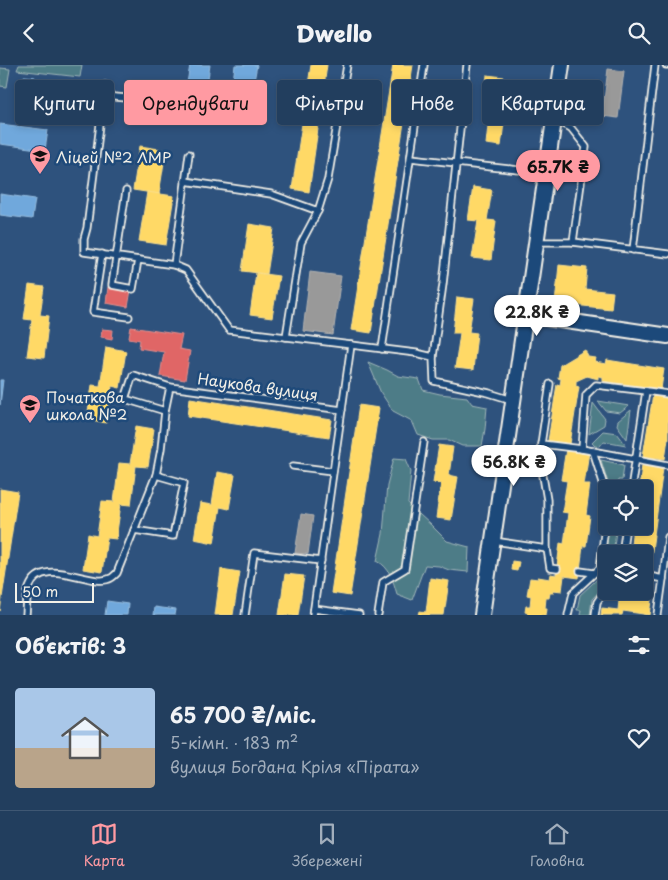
<!DOCTYPE html>
<html lang="uk">
<head>
<meta charset="utf-8">
<style>
	body { margin:0; font-family:"Playpen Sans",sans-serif; background:#2e4967; color:#f1f3f6; height:100vh; display:flex; flex-direction:column; font-size:19px; white-space:nowrap }
	* { box-sizing:border-box; margin:0 }
	p { font-size:16px; color:#a2aebc }
	.icon { flex:none; width:28px; height:28px; fill:none; stroke:currentColor; stroke-width:2; stroke-linecap:round; stroke-linejoin:round }
	.map { position:relative; height:550px; overflow:hidden }
	.sheet { display:flex; flex-direction:column; background:#223e5e; flex:1 }
	.sheet>* { flex:none }
	.hud { position:absolute; left:15px; top:15px; width:639px; height:45px; display:flex; gap:10px }
	.tools { position:absolute; left:598px; top:415px; display:grid; gap:10px }
	.tools a { display:grid; place-items:center; width:55px; height:55px; border-radius:5px; background:#223e5e; box-shadow:0 2px 8px #0003,0 0 0 1px #3f5773; font-size:25px }
	.scale { position:absolute; left:15px; bottom:12px; width:79px; box-sizing:border-box; padding-left:5px; border:2px solid #f4f1e8; border-top:0; font-size:14px; line-height:18px; white-space:nowrap; color:#f4f1e8; -webkit-text-stroke:4px #1f4a7a; paint-order:stroke }
	.price { position:absolute; translate:-50% -42px; padding:0 11px; border-radius:18px; background:#fff; color:#222; font-size:16px; line-height:32px; filter:drop-shadow(0 1px 2px #0008) }
	.price::after { content:''; position:absolute; left:50%; top:30px; width:15px; height:11px; margin-left:-8px; background:inherit; clip-path:polygon(0 0,100% 0,50% 100%) }
	.price.on { background:#ff9aa2; color:#111 }
	ul { padding:0; list-style:none }
	li { display:flex; align-items:center; gap:15px; height:125px; padding:0 15px }
	li+li { border-top:1px solid #3f5773 }
	li span { display:grid; place-items:center; flex:none; width:140px; height:100px; border-radius:5px; color:#555 }
	li>.icon { margin-inline-start:auto }
	span .icon { width:60px; height:60px; fill:#fffc; stroke-width:1 }
	li b { font-size:21px }
	h2 { display:flex; justify-content:space-between; align-items:center; height:60px; padding:0 15px; font-size:21px }
	.tag { padding:0 18px; border-radius:5px; background:#223e5e; box-shadow:0 2px 8px #0003,0 0 0 1px #3f5773; font-size:18px; line-height:45px }
	.tag.on { background:#ff9aa2; color:#111 }
	header { display:flex; justify-content:space-between; align-items:center; height:65px; padding:0 15px; background:#223e5e; font-size:22px; font-weight:800 }
	.tabs { display:flex; justify-content:space-around; align-items:center; height:70px; border-top:1px solid #3f5773; background:#223e5e; font-size:14px; color:#a2aebc }
	.tabs a { display:grid; justify-items:center; gap:2px }
	.tabs .on { color:#ff9aa2 }
	.map>svg:first-child { display:block }
	.green { fill:#4d7c87; stroke:#a0b6b8 }
	.homes { fill:#ffd966; stroke:#fce08d }
	.shops { fill:#e06666; stroke:#e6908d }
	.schools { fill:#6fa8dc; stroke:#97bee0 }
	.industry { fill:#999; stroke:#b4b3b1 }
	.lines { fill:none; stroke-linecap:round; stroke-linejoin:round }
	.service-casing { stroke:#f4f1e8; stroke-width:9 }
	.tertiary-casing { stroke:#f4f1e8; stroke-width:18 }
	.service { stroke:#1f4a7a; stroke-width:5.5 }
	.tertiary { stroke:#1f4a7a; stroke-width:14 }
	.labels { text-anchor:middle; dominant-baseline:central; stroke-width:5; stroke-linejoin:round; paint-order:stroke }
	.poi-label { font-size:15px; fill:#f4f1e8; stroke:#1f4a7a; text-anchor:start }
	.street-label { font-size:15px; fill:#f4f1e8; stroke:#1f4a7a }
</style>
</head>
<body>
<header><svg class="icon" aria-label="back" viewBox="0 0 24 24"><path d="M15 5l-7 7 7 7"/></svg>Dwello<svg class="icon" aria-label="search" viewBox="0 0 24 24"><circle cx="10" cy="10" r="6"/><path d="M15 15l6 6"/></svg></header>
<div class="map">
<svg width="668" height="550" viewBox="0 0 668 550">
	<rect width="100%" height="100%" fill="#2e527d"/>
	<filter id="ink" filterUnits="userSpaceOnUse"><feTurbulence type="fractalNoise" baseFrequency=".02" numOctaves="2"/><feDisplacementMap in="SourceGraphic" scale="10" xChannelSelector="R" yChannelSelector="G"/><feConvolveMatrix kernelMatrix="1 2 1 2 8 2 1 2 1" color-interpolation-filters="sRGB"/></filter>
	<g filter="url(#ink)">
		<g class="green">
			<path d="M19 0H82L80 12 17 5Z"/>
			<path d="M0 3 10 4 7 22 0 21Z"/>
			<path d="M368 297 387 305 398 311 419 314 423 325 440 329 467 332 472 339 487 342 485 364 482 381H462L449 375H433L418 370 412 356 393 346 381 328Z"/>
			<path d="M598 336 629 341 620 348 606 346Z"/>
			<path d="M593 338 605 354 604 360 589 369Z"/>
			<path d="M631 345 627 374 617 360 618 356Z"/>
			<path d="M603 366 617 368 626 380 604 376 600 381 595 380 592 377Z"/>
			<path d="M394 393 406 394 411 406 408 439 431 460 447 476 469 482 468 507 449 505 439 501 425 500 412 535 397 529C393 516 390 502 377 496L383 469 387 420Z"/>
			<path d="M601 395 624 400 622 415H618L617 424H610Z"/>
			<path d="M609 461H611V465L616 466 613 489H606V493H605Z"/>
			<path d="M606 500V519L592 534 590 550H580L581 545H577L580 530 605 507Z"/>
		</g>
		<g class="homes">
			<path d="M311 0H327L309 127 292 124Z"/>
			<path d="M393 0H413L371 268 351 265Z"/>
			<path d="M487 10 504 12 500 42 506 43 501 81 486 79 490 42 483 41Z"/>
			<path d="M140 81 166 85 159 129 133 125Z"/>
			<path d="M473 122 492 125 487 155 496 156 491 195 472 193 478 156 468 155Z"/>
			<path d="M147 127 174 131 166 180 139 176Z"/>
			<path d="M249 159 274 163 267 209 242 206Z"/>
			<path d="M559 200 587 203 585 224 613 227 611 244 555 238Z"/>
			<path d="M256 208 279 211 272 253 250 250Z"/>
			<path d="M29 220 44 222 40 250 49 251 44 293 27 291 32 255 24 254Z"/>
			<path d="M457 232 474 234 469 267 477 268 473 305 455 303 460 268H453Z"/>
			<path d="M106 282 126 286 120 323 112 321 106 358 87 354 92 320 100 321Z"/>
			<path d="M585 285 588 292 596 293 595 297 606 299 607 295 664 304 661 324 603 316V312L598 311V314L587 311 576 316V321L579 322 570 379 548 376 557 319 560 320 561 314 558 313 560 300Z"/>
			<path d="M653 330 668 332V373L665 394 643 391Z"/>
			<path d="M190 333 332 355 329 372 188 351Z"/>
			<path d="M359 340 379 343 350 531 331 528Z"/>
			<path d="M136 361 154 364 148 402 136 401 131 440 121 439 116 474 107 473 102 507 83 504 88 469 97 471 102 436 114 437 119 398 130 399Z"/>
			<path d="M439 380 453 382 449 410 458 412 451 455 436 453 441 418 433 417Z"/>
			<path d="M566 384 589 387 584 419H590L586 450 590 451 586 481H583L579 513 564 511 562 526 553 525V528H550L549 533H546L545 543H547L546 550H528V548L525 547 526 541H530L531 531 527 530 530 513 538 514V512L550 514 551 509 556 510 560 478 564 479 568 448 562 447 567 416 561 415Z"/>
			<path d="M642 400 663 403 650 500 644 499V489H630L633 461H644V424H639Z"/>
			<path d="M217 407 235 410 229 444 220 442 214 478 194 474 200 438 212 440Z"/>
			<path d="M0 424 18 427 0 546Z"/>
			<path d="M512 496 519 497 517 506 511 505Z"/>
			<path d="M221 504 240 507 233 550H215Z"/>
			<path d="M285 509 304 511 298 550H279Z"/>
			<path d="M430 513 449 516 444 550H419L420 546 426 547Z"/>
			<path d="M620 526H637L653 528 650 550 623 546 622 550H601L602 543 618 545Z"/>
		</g>
		<g class="shops">
			<path d="M108 222 131 225 128 242 106 238Z"/>
			<path d="M131 262 182 270 179 284 190 286 185 315 160 311 164 287 139 283 140 275 129 273Z"/>
			<path d="M102 264 113 265 112 274 101 272Z"/>
		</g>
		<g class="schools">
			<path d="M190 0H210L207 21 187 18Z"/>
			<path d="M235 0H257L252 27 232 24Z"/>
			<path d="M24 11 35 12 34 22 23 20Z"/>
			<path d="M0 59 48 65 45 85 0 79Z"/>
			<path d="M0 129 35 134 32 154 0 150Z"/>
			<path d="M0 315H3L0 340Z"/>
			<path d="M107 536 128 539 127 550H105Z"/>
			<path d="M154 542 176 545 175 550H153Z"/>
		</g>
		<g class="industry">
			<path d="M608 4 624 6 618 53 602 51Z"/>
			<path d="M310 207 341 211 333 270 303 266Z"/>
			<path d="M301 449 313 451 308 489 295 488Z"/>
		</g>
		<g class="lines">
			<g class="service-casing">
				<g id="service">
					<path d="M666 0H668"/>
					<path d="M105 20 87 163 84 174V187L174 200 186 205 229 265 416 288 433 292 434 316 489 328 512 335"/>
					<path d="M103 31 138 34"/>
					<path d="M555 54 571 63 586 82 573 177"/>
					<path d="M411 93 519 105"/>
					<path d="M185 116 271 129 318 146"/>
					<path d="M126 126 112 220 133 224 138 195"/>
					<path d="M537 177H573L668 189"/>
					<path d="M633 185 655 0"/>
					<path d="M102 189 93 247 129 252"/>
					<path d="M174 200 189 89"/>
					<path d="M286 272 301 178 318 146 328 114 347 0"/>
					<path d="M382 284 424 0"/>
					<path d="M433 292 443 219 467 0"/>
					<path d="M550 319 541 379 582 384 668 400"/>
					<path d="M165 346 125 334 133 310 170 322 342 345"/>
					<path d="M582 384 586 330 596 320 646 326"/>
					<path d="M593 386 606 427"/>
					<path d="M293 401 333 406"/>
					<path d="M631 424 646 326 668 329"/>
					<path d="M134 465 173 471 184 418 156 410"/>
					<path d="M494 476 547 484V435L540 393 541 379"/>
					<path d="M547 484 550 503 557 504"/>
					<path d="M622 489 626 461"/>
					<path d="M580 506 594 508"/>
					<path d="M644 510 663 514 668 472"/>
					<path d="M314 544 359 550"/>
					<path d="M26 550C27 541 26 531 29 523 42 488 92 524 111 513 113 512 115 510 117 508L156 410 161 384 165 346 170 322"/>
					<path d="M245 550 254 488 321 496"/>
					<path d="M313 550 351 280"/>
					<path d="M378 550 383 517 405 504 424 377"/>
					<path d="M568 550 573 528 600 503 606 452"/>
					<path d="M595 550 597 537 606 524"/>
					<path d="M658 550 663 514"/>
				</g>
			</g>
			<g class="tertiary-casing">
				<g id="tertiary">
					<path d="M526 250 668 271"/>
					<path d="M482 550 562 0"/>
				</g>
			</g>
			<use href="#service" class="service"/>
			<use href="#tertiary" class="tertiary"/>
		</g>
	</g>
	<defs>
		<g id="school-pin" transform="scale(1.125)"><path d="M0 17L-7.5 6A9.5 9.5 0 1 1 7.5 6Z" fill="#ff9aa2" stroke="#1f4a7a"/><path d="M0-5L7-2L0 1L-7-2ZM-4 1L0 2.5L4 1V4Q0 6-4 4Z" fill="#111"/></g>
	</defs>
	<g fill-rule="evenodd">
		<use href="#school-pin" x="40" y="91"/>
		<use href="#school-pin" x="30" y="340"/>
	</g>
	<g class="labels">
		<g class="poi-label">
			<text x="56" y="91">Ліцей №2 ЛМР</text>
			<text x="46" y="331">Початкова<tspan x="46" dy="17">школа №2</tspan></text>
		</g>
		<g class="street-label">
			<text transform="translate(258 321) rotate(8)">Наукова вулиця</text>
		</g>
	</g>
</svg>
<div class="tools">
<a><svg class="icon" aria-label="locate" viewBox="0 0 24 24"><circle cx="12" cy="12" r="6"/><path d="M12 2v4M12 18v4M2 12h4M18 12h4"/></svg></a>
<a><svg class="icon" aria-label="layers" viewBox="0 0 24 24"><path d="M12 4l9 5-9 5-9-5zM3 14l9 5 9-5"/></svg></a>
</div>
<div class="scale">50 m</div>
<b class="price on" style="left:558px;top:127px">65.7K ₴</b>
<b class="price" style="left:537px;top:272px">22.8K ₴</b>
<b class="price" style="left:514px;top:422px">56.8K ₴</b>
<div class="hud">
<a class="tag">Купити</a>
<a class="tag on">Орендувати</a>
<a class="tag">Фільтри</a>
<a class="tag">Нове</a>
<a class="tag">Квартира</a>
</div>
</div>
<section class="sheet">
<h2>Об’єктів: 3<svg class="icon" aria-label="filters" viewBox="0 0 24 24"><path d="M4 7h16M4 17h16"/><circle cx="9" cy="7" r="2"/><circle cx="15" cy="17" r="2"/></svg></h2>
<ul>
<li><span style="background:linear-gradient(#a9c7e8 60%,#b9a48a 0)"><svg class="icon" aria-label="home" viewBox="0 0 24 24"><path d="M3 11l9-7 9 7M6 9v11h12V9"/></svg></span><div><b>65 700 ₴/міс.</b><p>5-кімн. · 183 m²</p><p>вулиця Богдана Кріля «Пірата»</p></div><svg class="icon" aria-label="heart" viewBox="0 0 24 24"><path d="M12 20l-8-8c-3-5 5-10 8-4 3-6 11-1 8 4z"/></svg></li>
</ul>
</section>
<nav class="tabs">
<a class="on"><svg class="icon" aria-label="map" viewBox="0 0 24 24"><path d="M3 6l6-2 6 2 6-2v14l-6 2-6-2-6 2zM9 4v14M15 6v14"/></svg>Карта</a>
<a><svg class="icon" aria-label="saved" viewBox="0 0 24 24"><path d="M7 4h10v16l-5-4-5 4z"/></svg>Збережені</a>
<a><svg class="icon" aria-label="home" viewBox="0 0 24 24"><path d="M3 11l9-7 9 7M6 9v11h12V9"/></svg>Головна</a>
</nav>
</body>
</html>
